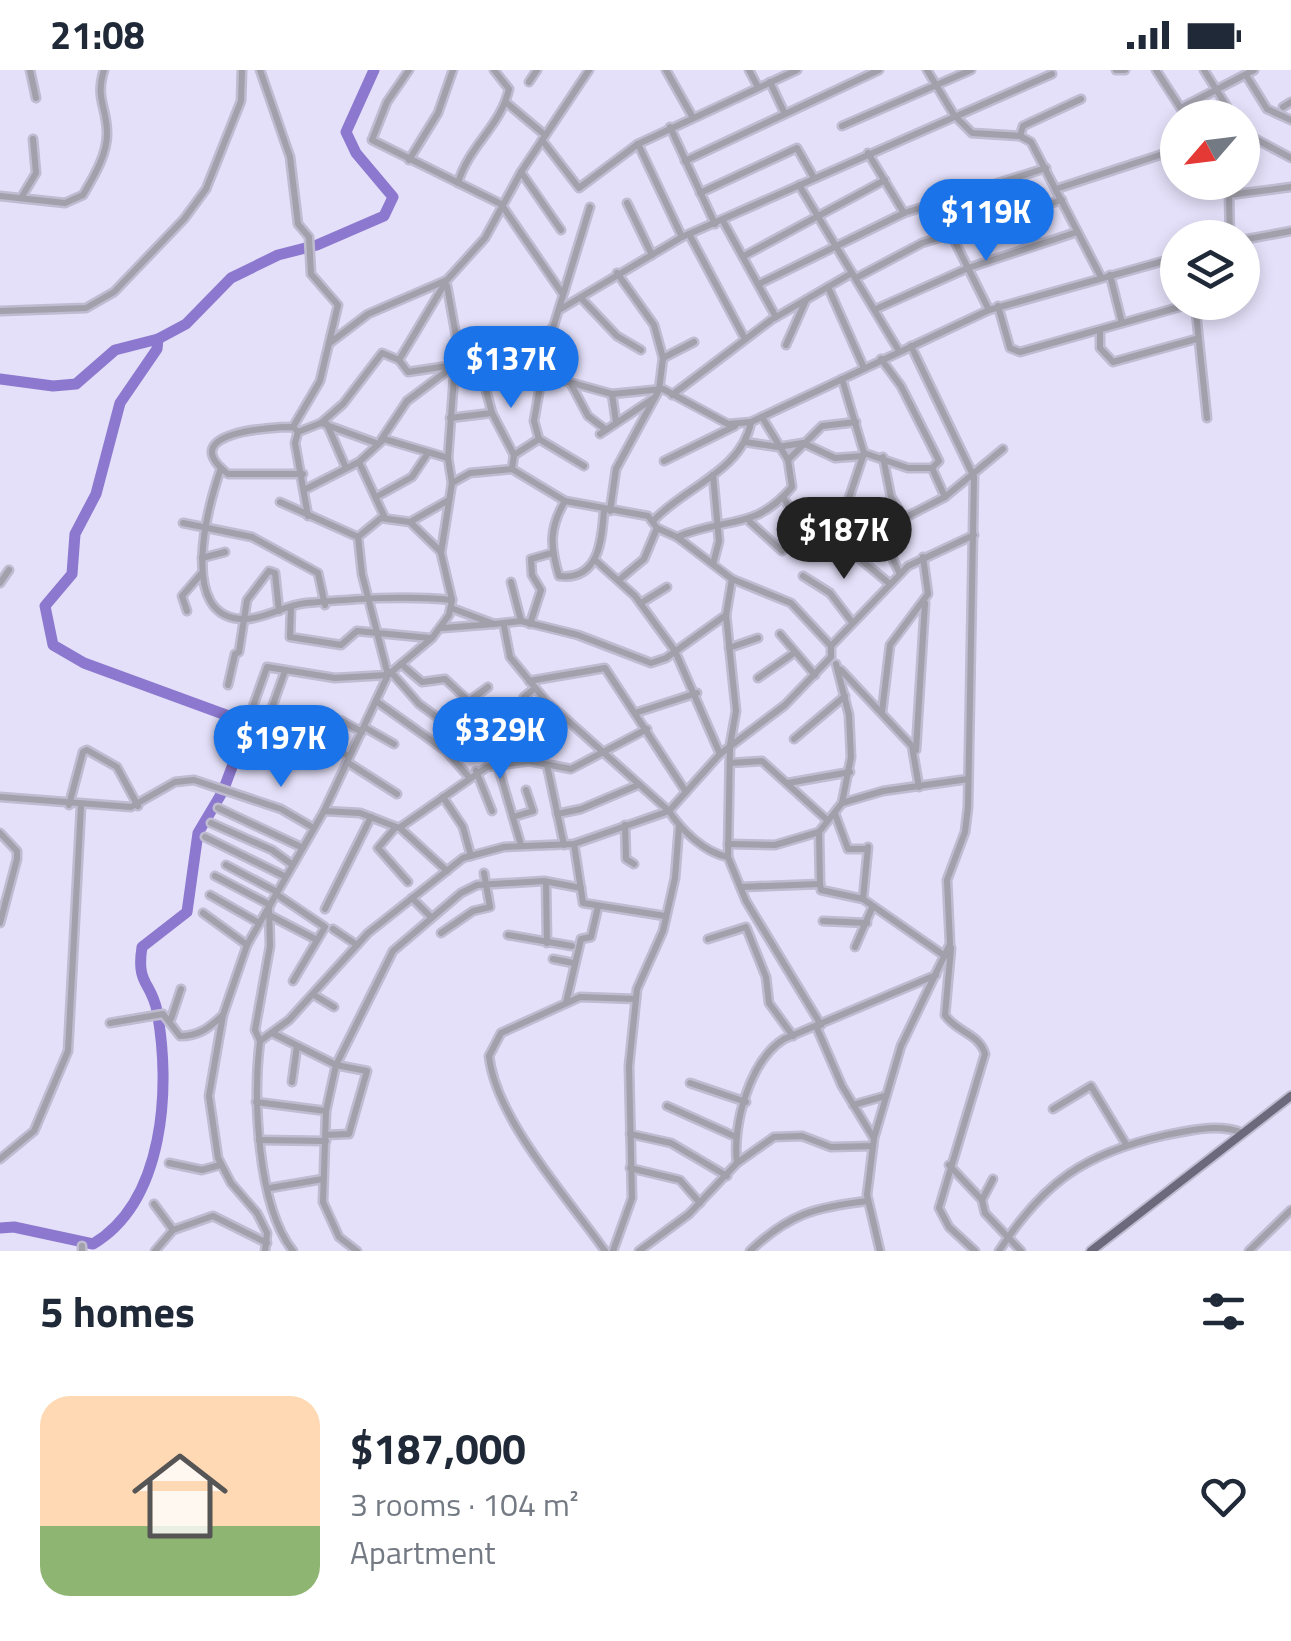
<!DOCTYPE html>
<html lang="en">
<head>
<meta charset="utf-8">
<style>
	body { margin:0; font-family:"Titillium Web",sans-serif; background:#f2f2f3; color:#1f2937; height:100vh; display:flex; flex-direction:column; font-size:38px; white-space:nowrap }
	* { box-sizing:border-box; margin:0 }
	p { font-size:32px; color:#747a83 }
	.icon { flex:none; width:55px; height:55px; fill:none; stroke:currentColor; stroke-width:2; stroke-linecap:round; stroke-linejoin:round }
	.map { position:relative; height:1181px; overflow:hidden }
	.side { display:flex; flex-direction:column; background:#fff; flex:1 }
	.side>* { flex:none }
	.needle { width:65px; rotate:242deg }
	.controls { position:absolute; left:1160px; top:30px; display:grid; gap:20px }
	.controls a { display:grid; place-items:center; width:100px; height:100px; border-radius:50%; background:#fff; box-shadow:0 5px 15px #0003; font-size:50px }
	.price { position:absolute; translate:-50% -85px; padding:0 22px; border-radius:35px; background:#1a73e8; color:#fff; font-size:32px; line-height:65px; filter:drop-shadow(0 2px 5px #0008) }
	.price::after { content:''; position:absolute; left:50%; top:60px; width:30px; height:22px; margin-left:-15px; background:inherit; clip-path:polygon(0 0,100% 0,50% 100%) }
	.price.on { background:#222; color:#fff }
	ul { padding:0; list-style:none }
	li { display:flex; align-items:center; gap:30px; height:250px; padding:0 40px }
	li+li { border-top:2px solid #e0e1e3 }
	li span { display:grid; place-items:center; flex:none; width:280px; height:200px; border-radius:30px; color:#555 }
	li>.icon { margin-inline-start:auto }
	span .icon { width:120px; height:120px; fill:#fffc; stroke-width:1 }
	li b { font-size:42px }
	h2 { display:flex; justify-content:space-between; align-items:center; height:120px; padding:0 40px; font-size:42px }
	.status { display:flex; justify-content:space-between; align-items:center; height:70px; padding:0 50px; background:#fff; direction:ltr }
	.status svg { height:28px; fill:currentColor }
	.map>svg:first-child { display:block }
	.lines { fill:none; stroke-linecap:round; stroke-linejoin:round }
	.river { stroke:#8c78ce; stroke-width:11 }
	.minor-casing { stroke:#bfbbd1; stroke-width:11 }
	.major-casing { stroke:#bfbbd1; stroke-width:12 }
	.minor { stroke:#a2a0ab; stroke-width:6 }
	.major { stroke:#6c697c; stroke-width:8 }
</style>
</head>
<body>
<div class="status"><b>21:08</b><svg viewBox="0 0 49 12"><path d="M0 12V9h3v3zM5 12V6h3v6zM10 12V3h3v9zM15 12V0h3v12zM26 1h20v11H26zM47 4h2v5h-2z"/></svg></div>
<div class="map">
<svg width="1291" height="1181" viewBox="0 0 1291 1181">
	<rect width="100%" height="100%" fill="#e4e0f9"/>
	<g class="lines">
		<g class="river">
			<path d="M0 309 53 316 76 314 115 280 158 269 186 254 231 208 278 185 317 175 384 146 393 127 356 83 346 62 374 0"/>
			<path d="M0 1158 14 1157 93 1174C165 1131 171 1017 157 941 151 911 136 915 142 877L187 842 198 763 223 721 235 689 226 645 84 593 53 575 45 536 72 504 75 464 96 424 120 333 157 279 158 269"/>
		</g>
		<g class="minor-casing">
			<g id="minor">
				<path d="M30 0 36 28"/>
				<path d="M260 0 290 87 298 154 309 167 311 204 338 235 320 311 293 357"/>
				<path d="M409 0 387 32 372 70 501 134 562 223"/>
				<path d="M666 0 692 46"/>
				<path d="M749 0 758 17"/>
				<path d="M927 0 954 45 972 63 1020 66 1031 72 1101 207"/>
				<path d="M1116 0H1125"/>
				<path d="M1156 0 1187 48"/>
				<path d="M1204 0 1234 48"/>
				<path d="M1246 5 1267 39 1291 50"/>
				<path d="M529 12 537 0"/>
				<path d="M770 12 784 42"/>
				<path d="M508 34 545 65"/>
				<path d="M1283 37 1291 32"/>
				<path d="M1181 38 1254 0"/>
				<path d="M842 56 971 0"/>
				<path d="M670 57 715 154"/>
				<path d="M1242 57 1252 67 1291 88"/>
				<path d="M1020 66 1023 56 1081 29"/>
				<path d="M542 70 579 118 638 74 797 0"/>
				<path d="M638 74 682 167"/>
				<path d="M409 90 438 43 453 0"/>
				<path d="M685 91 879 0"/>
				<path d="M521 102 561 160"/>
				<path d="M1222 112 1229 125 1230 168"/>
				<path d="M458 113C469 75 501 56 509 19L494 0"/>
				<path d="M799 115 899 281"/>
				<path d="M1056 119 1169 82 1178 84"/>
				<path d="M700 123 797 78 814 108"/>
				<path d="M951 125 965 160"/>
				<path d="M1229 125 1291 117"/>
				<path d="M0 126 65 133 83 125C94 106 107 85 107 64 107 36 95 30 104 0"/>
				<path d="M21 128 36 103 33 69"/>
				<path d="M627 133 652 185"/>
				<path d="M904 143 1046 98"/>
				<path d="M723 151 776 247"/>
				<path d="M689 164 745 269"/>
				<path d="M951 164 989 240"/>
				<path d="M1242 170 1291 161"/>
				<path d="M744 186 885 110"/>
				<path d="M1110 205 1122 253"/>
				<path d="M856 208 922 173 1062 130"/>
				<path d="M759 214 904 143 868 83"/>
				<path d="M447 216 457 271 455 298"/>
				<path d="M828 217 864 298"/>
				<path d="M581 228 617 266 641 280"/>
				<path d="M1195 233 1207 348"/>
				<path d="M998 236 1010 278 1020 282 1197 232"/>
				<path d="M876 239 968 198 1077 162"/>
				<path d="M559 240 682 167 1052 4"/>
				<path d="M0 241 86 238 114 222 184 149 206 119 241 31 242 0"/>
				<path d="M1100 261V278L1113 292 1196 269"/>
				<path d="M331 272 368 244 447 210"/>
				<path d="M786 275 806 230"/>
				<path d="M663 288 694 272"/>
				<path d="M516 304 520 270 540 267 553 258 590 137"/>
				<path d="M482 305 492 343 514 385"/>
				<path d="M542 305 534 351 539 369 584 396"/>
				<path d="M842 309 864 383 844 443 884 471 900 504"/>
				<path d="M572 316 588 346 605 359"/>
				<path d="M612 324 616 352"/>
				<path d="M672 325 771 250 852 203"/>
				<path d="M450 348 492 343"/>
				<path d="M321 353 343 334 382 283 399 290 447 210 485 168 521 102 589 0"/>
				<path d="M327 354 346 398"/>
				<path d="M298 362 295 373 308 446"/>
				<path d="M600 364 654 328"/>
				<path d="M381 370 407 331 455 295 408 302 399 290"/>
				<path d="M745 372 778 377 803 373 835 388 863 386"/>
				<path d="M864 383 908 398H932L939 391 901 316 881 289"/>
				<path d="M883 387 891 427 904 448"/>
				<path d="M788 390 822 356 856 352"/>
				<path d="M664 391 735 356"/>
				<path d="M359 392 385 448"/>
				<path d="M221 398C209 433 175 551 246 549 267 548 285 535 306 533 354 529 403 525 452 530"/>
				<path d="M932 398 945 427"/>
				<path d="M512 399 514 385 539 369"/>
				<path d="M303 404H228C174 362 272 357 293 357L298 362 321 353 376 373"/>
				<path d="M452 413 470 403 512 399 565 431 648 446 657 458 677 467 732 509 791 533 831 576"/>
				<path d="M304 420 359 392 384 369 448 388"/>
				<path d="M376 427 412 407 428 383"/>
				<path d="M783 427 802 458 848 479 890 514"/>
				<path d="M565 431C549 458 550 476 559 506 599 511 602 470 604 440"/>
				<path d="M280 432 358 467"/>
				<path d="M610 441 616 399 659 320 663 288 654 255 617 203"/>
				<path d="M654 450C685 417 742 401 751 352"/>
				<path d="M410 452 447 431"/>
				<path d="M750 452 782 481"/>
				<path d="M183 453 252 467 318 503 325 535"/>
				<path d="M677 467C727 446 753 462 792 417L788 390 762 347"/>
				<path d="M884 471 904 448 945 427 1003 379"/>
				<path d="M202 488 225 482"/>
				<path d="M595 490 635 526 675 581 720 684"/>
				<path d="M713 494 719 471 713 405"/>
				<path d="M803 506 830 523 852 552"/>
				<path d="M732 509 726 545 736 641 730 675 728 787 746 831 821 955"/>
				<path d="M619 510 644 489 657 458"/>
				<path d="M511 512 521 551"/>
				<path d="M0 513 9 500"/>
				<path d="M641 533 667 517"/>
				<path d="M291 537 290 567 341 575 357 561 430 568"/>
				<path d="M451 538 494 554 521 551 578 565 651 593 666 588 726 545"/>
				<path d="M187 541 182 526 201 504"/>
				<path d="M530 554 541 520 532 505 531 489 552 483"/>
				<path d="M504 556 510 587 546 631 669 741C681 760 705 783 728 787"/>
				<path d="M443 558 494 554"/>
				<path d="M780 564 815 605"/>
				<path d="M729 578 758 568"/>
				<path d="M401 594 422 612 445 609 503 663 519 691"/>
				<path d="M841 600 912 676 919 717"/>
				<path d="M285 601 271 640 262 643 252 639 267 597 335 608 388 605 362 504 358 467 381 448 410 452 441 482"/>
				<path d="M391 602 419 634 448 655 436 674"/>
				<path d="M758 608 794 583"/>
				<path d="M529 611 605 598 686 722"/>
				<path d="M228 615 235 584 239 582 247 530 269 501 275 503 279 541"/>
				<path d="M535 618 524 627 551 668"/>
				<path d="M376 631 446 681 468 706"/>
				<path d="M469 631 488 617"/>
				<path d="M882 642 890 575 928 524 923 487"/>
				<path d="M295 643 333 661 342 651 362 662"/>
				<path d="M635 643 697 623"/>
				<path d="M490 649 508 635"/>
				<path d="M364 657 394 674"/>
				<path d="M269 660 311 681 320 674 349 686"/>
				<path d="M794 669 845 626"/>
				<path d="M916 680 925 533"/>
				<path d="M347 692 397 724"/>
				<path d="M497 693 521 775"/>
				<path d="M730 693 762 691 826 749"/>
				<path d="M547 695 564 775"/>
				<path d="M476 701 492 741"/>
				<path d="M788 713 850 702"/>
				<path d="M0 727 131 737 175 712 194 710 281 739 312 757"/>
				<path d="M443 727 463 757 471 786"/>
				<path d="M842 733 883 721 968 709"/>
				<path d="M69 735 83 682 87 680 117 697 138 736"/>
				<path d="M218 738 301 777"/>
				<path d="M324 741 360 743 399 758 487 697 529 691 571 699 647 659"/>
				<path d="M557 744 581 739 638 715"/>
				<path d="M835 744 848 779H867"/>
				<path d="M513 747 533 741 526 720"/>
				<path d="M211 753 272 780 290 793"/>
				<path d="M625 755 626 789 634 794"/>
				<path d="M395 758 378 778 408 812"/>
				<path d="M400 758 447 801"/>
				<path d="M0 763 17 781V789L0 853"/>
				<path d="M205 767 284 806"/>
				<path d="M574 774 583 833 665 846"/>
				<path d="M728 774 775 775 819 762"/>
				<path d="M226 795 277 822"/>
				<path d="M215 806 270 835"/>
				<path d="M546 812 547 873"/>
				<path d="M820 814 821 820 863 829 945 886"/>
				<path d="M741 817 820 814 819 762 842 733 851 687 849 645 836 594"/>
				<path d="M276 824 325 857 293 911"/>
				<path d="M210 825 259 853"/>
				<path d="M412 828 431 847"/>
				<path d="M863 829 868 777"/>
				<path d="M269 838 270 876 255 960 260 971C253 1027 257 1136 293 1181"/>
				<path d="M325 839 371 747"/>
				<path d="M203 843 247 875"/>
				<path d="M271 846 317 870"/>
				<path d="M823 851 867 853"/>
				<path d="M333 859 357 875"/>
				<path d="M441 863 473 841 490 837 484 803"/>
				<path d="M508 865 572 876"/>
				<path d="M708 869 746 857 766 907 769 933 793 966"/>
				<path d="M855 877 872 838"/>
				<path d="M951 878 945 945C956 962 980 964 985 984L939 1138 949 1157 975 1181"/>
				<path d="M553 889 573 893"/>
				<path d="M314 925 334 937"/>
				<path d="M566 933 581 869 591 867 598 837"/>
				<path d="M171 949 181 919"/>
				<path d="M110 953 163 944 180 966C199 966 209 958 223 945"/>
				<path d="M816 956 842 1016 873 1067"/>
				<path d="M272 963 336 995 367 1001 349 1064 326 1065"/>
				<path d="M260 971 289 950 368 863 463 788 504 777 574 774 669 741 720 684 785 635 831 587V576L908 496 974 465"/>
				<path d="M292 1012 297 976"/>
				<path d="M690 1013 746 1032"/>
				<path d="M256 1032 326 1041"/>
				<path d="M853 1035 885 1026"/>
				<path d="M667 1036 736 1067"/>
				<path d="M1053 1039 1091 1016 1126 1074"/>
				<path d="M630 1064 671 1073 727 1106"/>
				<path d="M259 1070 326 1071"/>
				<path d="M0 1089 34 1061 68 981 81 736"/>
				<path d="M169 1093 202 1100 220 1095"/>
				<path d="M737 1093C732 1055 750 990 784 969L936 905"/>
				<path d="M949 1095 982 1130 993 1109"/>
				<path d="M630 1098 680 1110 700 1133"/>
				<path d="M270 1118 323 1109"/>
				<path d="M982 1130 985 1143 1021 1181"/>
				<path d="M154 1134 173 1160"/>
				<path d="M82 1176V1181"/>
				<path d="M155 1181 173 1160 213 1146 267 1173"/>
				<path d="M265 1181 267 1163 257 1143 231 1113 218 1088 209 1026 223 945 247 875 324 741 388 605 432 568 449 545 452 530 441 483 452 413 448 388 454 307 532 302 612 324 663 319 728 354 751 352 989 240 1178 187"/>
				<path d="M357 1181 339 1167 323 1132 326 1041 336 995 393 881 461 823 477 815 544 811 581 818"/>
				<path d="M605 1181C569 1129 496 1050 489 986L501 963 580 927 636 929"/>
				<path d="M613 1181 632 1128 629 996 637 919 663 861 675 808 679 757"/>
				<path d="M639 1181 689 1144 737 1093 774 1067 802 1066 831 1077 873 1076"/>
				<path d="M750 1181C789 1144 815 1137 868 1131"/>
				<path d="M880 1181 867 1125 874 1068 901 976 950 874 947 810 965 762 968 737 974 407 911 276"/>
				<path d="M999 1181C1044 1111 1086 1083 1166 1065 1191 1060 1219 1053 1243 1063"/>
				<path d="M1249 1181 1291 1140"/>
			</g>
		</g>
		<g class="major-casing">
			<path id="major" d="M1091 1181 1291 1026"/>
		</g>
		<use href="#minor" class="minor"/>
		<use href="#major" class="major"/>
	</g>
</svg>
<div class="controls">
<a><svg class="needle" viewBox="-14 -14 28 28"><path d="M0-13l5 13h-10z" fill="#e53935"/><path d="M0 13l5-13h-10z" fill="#747a83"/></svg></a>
<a><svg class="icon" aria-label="layers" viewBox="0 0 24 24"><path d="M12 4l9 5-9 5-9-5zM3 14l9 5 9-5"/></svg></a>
</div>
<b class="price" style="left:986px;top:194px">$119K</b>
<b class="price" style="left:511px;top:341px">$137K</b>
<b class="price on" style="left:844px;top:512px">$187K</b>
<b class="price" style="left:500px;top:712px">$329K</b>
<b class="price" style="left:281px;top:720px">$197K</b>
</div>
<section class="side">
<h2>5 homes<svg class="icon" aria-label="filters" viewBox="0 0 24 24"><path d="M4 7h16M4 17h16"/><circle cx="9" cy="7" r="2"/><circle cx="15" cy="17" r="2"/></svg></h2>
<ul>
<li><span style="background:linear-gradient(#ffd9b3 65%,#8fb573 0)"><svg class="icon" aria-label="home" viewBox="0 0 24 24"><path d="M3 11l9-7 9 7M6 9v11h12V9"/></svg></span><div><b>$187,000</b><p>3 rooms · 104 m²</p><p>Apartment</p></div><svg class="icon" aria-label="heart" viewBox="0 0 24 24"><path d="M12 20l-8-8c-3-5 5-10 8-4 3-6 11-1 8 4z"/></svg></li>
</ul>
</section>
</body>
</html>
